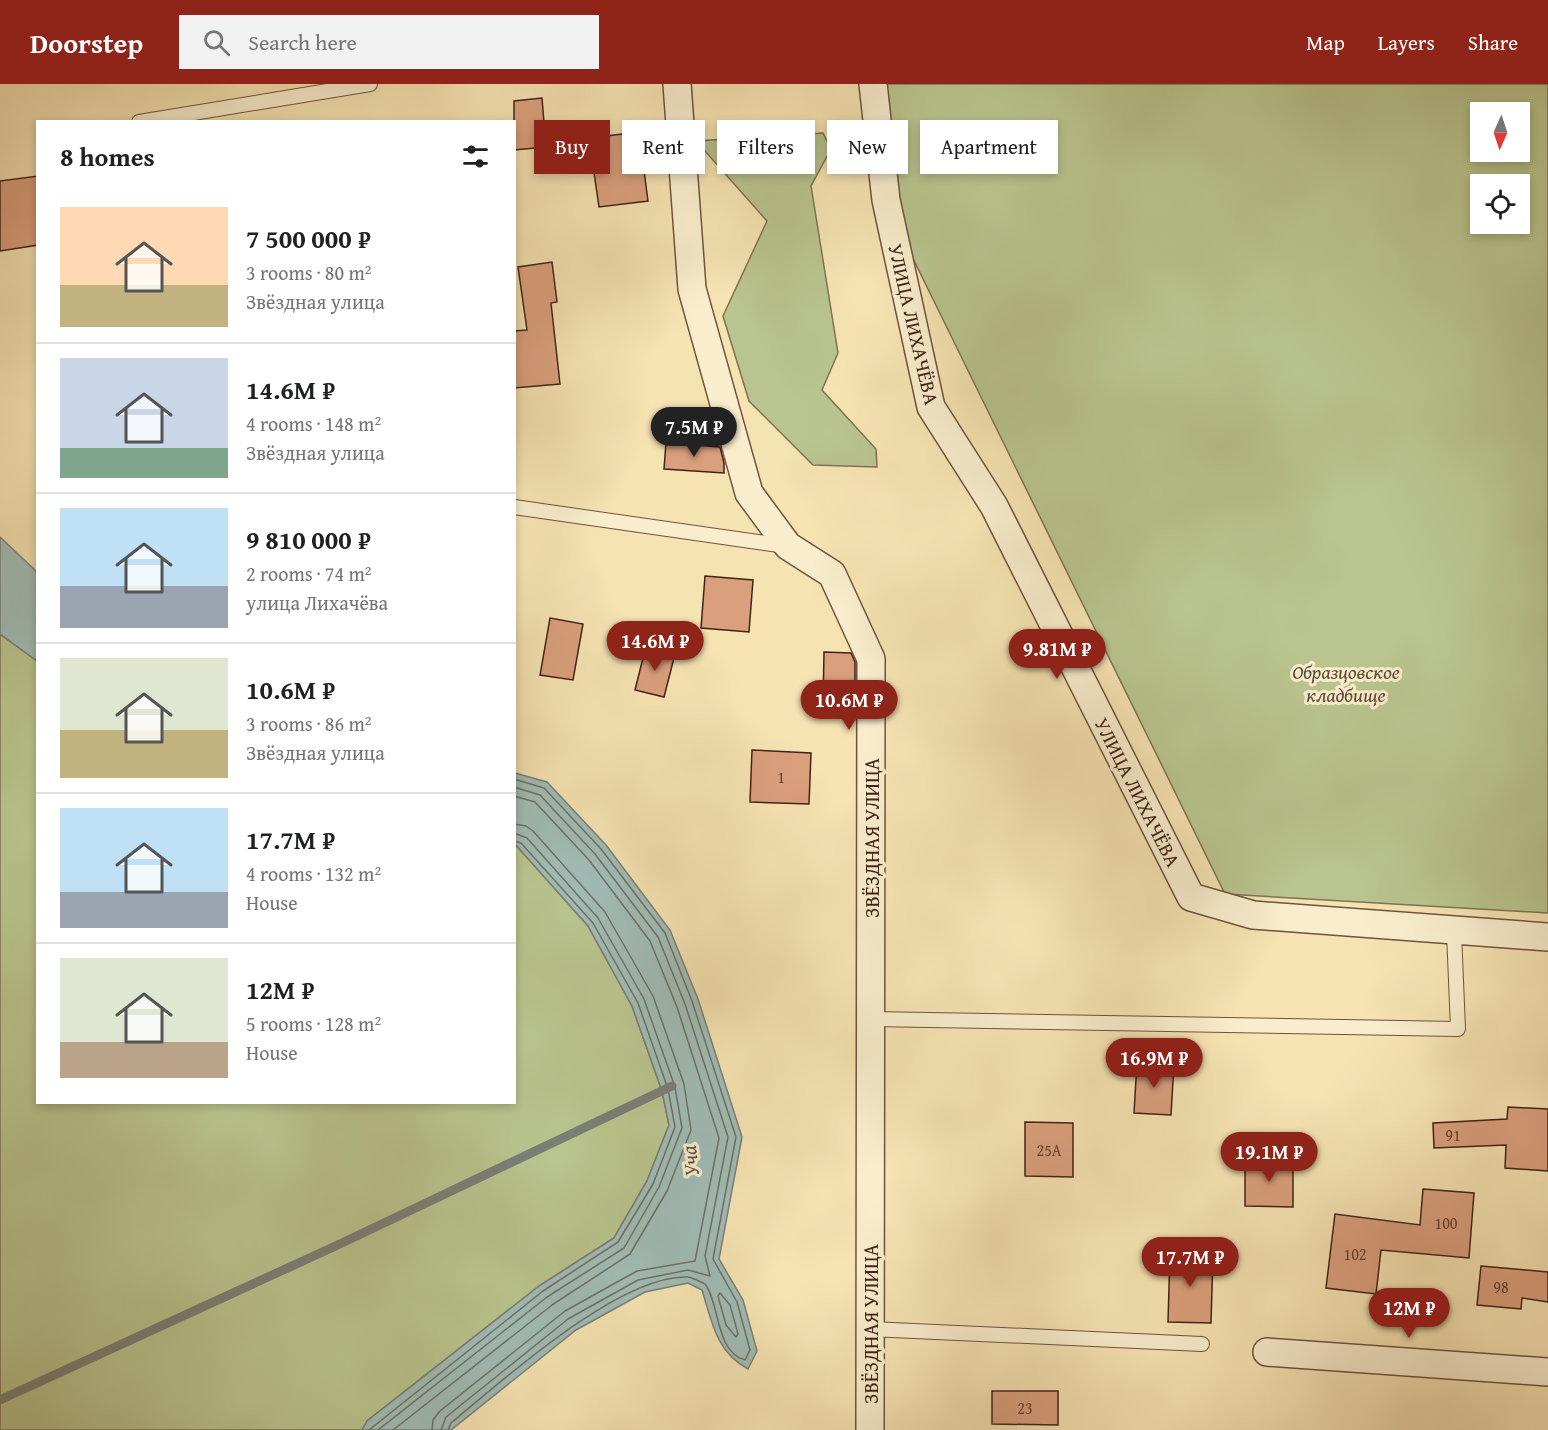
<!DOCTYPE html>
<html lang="en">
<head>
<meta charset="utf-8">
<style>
	body { margin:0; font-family:"Gentium Book Plus",serif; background:#f2f2f2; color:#202124; height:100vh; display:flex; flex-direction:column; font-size:22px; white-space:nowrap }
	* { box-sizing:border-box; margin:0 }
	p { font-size:20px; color:#757577 }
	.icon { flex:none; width:33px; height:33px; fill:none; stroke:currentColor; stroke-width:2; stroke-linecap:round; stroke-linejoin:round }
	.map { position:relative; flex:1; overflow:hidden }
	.sheet { position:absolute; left:36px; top:36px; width:480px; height:984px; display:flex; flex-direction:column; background:#fff; border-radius:0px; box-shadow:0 3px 9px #0003 }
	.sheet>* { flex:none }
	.guide { position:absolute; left:534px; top:36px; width:570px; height:54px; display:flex; gap:12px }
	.needle { width:39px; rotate:183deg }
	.controls { position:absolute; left:1470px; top:18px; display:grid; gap:12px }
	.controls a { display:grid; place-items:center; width:60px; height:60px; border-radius:0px; background:#fff; box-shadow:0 3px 9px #0003; font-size:30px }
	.price { position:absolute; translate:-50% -51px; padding:0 14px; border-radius:21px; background:#8f2418; color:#fff; font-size:20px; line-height:39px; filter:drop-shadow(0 2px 3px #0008) }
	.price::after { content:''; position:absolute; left:50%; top:36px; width:18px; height:14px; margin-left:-9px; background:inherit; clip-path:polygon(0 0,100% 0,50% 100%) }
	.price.selected { background:#222; color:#fff }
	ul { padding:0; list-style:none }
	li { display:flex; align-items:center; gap:18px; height:150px; padding:0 24px }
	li+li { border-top:2px solid #e0e0e0 }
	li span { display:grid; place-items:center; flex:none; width:168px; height:120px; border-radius:0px; color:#555 }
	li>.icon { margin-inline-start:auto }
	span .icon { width:72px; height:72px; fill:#fffc; stroke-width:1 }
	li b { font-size:26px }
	h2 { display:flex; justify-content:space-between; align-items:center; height:72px; padding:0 24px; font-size:26px }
	.tag { padding:0 21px; border-radius:0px; background:#fff; box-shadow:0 3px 9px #0003; font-size:21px; line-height:54px }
	.tag.selected { background:#8f2418; color:#fff }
	header { display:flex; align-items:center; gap:36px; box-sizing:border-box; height:84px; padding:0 30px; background:#8f2418; color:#fff }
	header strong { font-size:28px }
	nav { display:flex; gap:33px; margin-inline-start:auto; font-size:21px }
	.search { width:420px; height:54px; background:#f2f2f2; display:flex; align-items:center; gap:15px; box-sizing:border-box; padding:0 21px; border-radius:0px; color:#757577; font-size:22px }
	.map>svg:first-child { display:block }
	.green { fill:#b9c48e; stroke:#7c7452; stroke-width:1.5; fill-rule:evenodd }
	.water { fill:#a0bcb6; stroke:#7a7f76; stroke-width:1.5 }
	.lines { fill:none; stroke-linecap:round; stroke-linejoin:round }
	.shore { stroke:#707066; stroke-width:1.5 }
	.stream { stroke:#7a7f76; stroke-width:9 }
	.building { fill:#da9f7c; stroke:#402317; stroke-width:1.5 }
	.service-casing { stroke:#6e533e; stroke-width:16 }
	.minor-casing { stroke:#6e533e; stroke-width:30 }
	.service { stroke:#f9edcd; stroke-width:14 }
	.minor { stroke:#f9edcd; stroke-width:27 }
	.labels { text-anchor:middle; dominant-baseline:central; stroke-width:6; stroke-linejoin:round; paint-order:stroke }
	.number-label { font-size:16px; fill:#664230 }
	.street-label { font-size:20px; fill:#402317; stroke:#f9edcd }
	.park-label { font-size:20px; font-style:italic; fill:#5e4b35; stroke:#f9edcd }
	.water-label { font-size:21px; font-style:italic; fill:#5d5147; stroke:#f9edcd }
</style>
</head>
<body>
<header>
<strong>Doorstep</strong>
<div class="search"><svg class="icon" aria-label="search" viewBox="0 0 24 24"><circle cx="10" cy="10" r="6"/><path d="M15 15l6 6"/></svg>Search here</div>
<nav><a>Map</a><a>Layers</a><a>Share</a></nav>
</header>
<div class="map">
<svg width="1548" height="1346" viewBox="0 0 1548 1346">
	<rect width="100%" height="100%" fill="#f6e3b2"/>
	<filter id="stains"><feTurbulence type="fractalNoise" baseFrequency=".00333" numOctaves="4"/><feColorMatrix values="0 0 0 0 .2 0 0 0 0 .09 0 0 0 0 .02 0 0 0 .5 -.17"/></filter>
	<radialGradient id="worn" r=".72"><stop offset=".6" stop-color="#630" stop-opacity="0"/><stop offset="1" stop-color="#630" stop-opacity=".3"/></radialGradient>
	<g class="green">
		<path d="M882 0H1548V829L1225 810 874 95ZM1480 28H1520V68H1480ZM1480 100H1520V140H1480Z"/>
		<path d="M823 49 831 65 811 102 838 269 822 306 876 365 877 383 813 381 749 317 723 232 767 137 696 57Z"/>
		<path d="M0 550 37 577 38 1018H514L515 760 588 842 632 922 662 1007 669 1041 647 1097 614 1154 539 1202 367 1337 362 1346H0Z"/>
	</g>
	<g class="water">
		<path d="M0 453 37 488V577L0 550Z"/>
		<path d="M515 689 547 698 606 761 670 846 698 915 742 1053 719 1175 743 1216 757 1267 748 1285C716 1268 712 1238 702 1206L688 1199 645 1208 576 1246 451 1346H362L367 1337 539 1202 614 1154 647 1097 669 1041 662 1007 632 922 588 842 515 760Z"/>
	</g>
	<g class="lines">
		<g class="shore">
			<path d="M720 1209 730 1221 738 1250 736 1253 726 1241 718 1212Z"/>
			<path d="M369 1346 543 1207 618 1158 653 1100 675 1043 668 1005 638 919 593 839 521 759 514 757"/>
			<path d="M378 1346 547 1213 624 1164 659 1103 682 1044 675 1003 644 915 598 834 527 754 514 749"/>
			<path d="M393 1346 552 1221 630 1170 667 1107 691 1046 684 1000 653 912 605 828 533 747 526 742 514 740"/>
			<path d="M432 1346 433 1336 440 1327 565 1227 637 1187 695 1177 719 1054 677 923 650 857 589 776 535 718 514 712"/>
			<path d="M441 1346 446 1333 568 1235 638 1196 688 1186 710 1192 705 1172 728 1053 685 920 658 853 595 770 540 711 514 703"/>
			<path d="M448 1346 451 1339C503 1296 620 1190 688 1193 694 1194 700 1198 705 1200 720 1219 715 1268 745 1276L750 1266 737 1218 713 1175 736 1053 692 917 665 849 601 765 544 704 514 695"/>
		</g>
		<path class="stream" d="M0 1316 342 1159 672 1002"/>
	</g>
	<g class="building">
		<path d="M542 14 546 63 514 66V17Z"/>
		<path d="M639 48 648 117 599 123 589 54Z"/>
		<path d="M38 92V161L0 167V97Z"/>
		<path d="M552 178 557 218 551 219 560 300 514 304V247L527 246 518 183Z"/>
		<path d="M666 359 720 363 724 379V389L664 385Z"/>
		<path d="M705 492 753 496 749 548 701 544Z"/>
		<path d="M550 534 583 540 573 596 540 591Z"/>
		<path d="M646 562 675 570 664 613 635 606Z"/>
		<path d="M824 568 851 569 855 578V621H823Z"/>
		<path d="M752 666 811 669 809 720 750 718Z"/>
		<path d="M1137 978 1174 980 1171 1031 1134 1029Z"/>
		<path d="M1508 1023 1548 1025V1087L1505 1084 1506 1061 1434 1064 1433 1039 1507 1035Z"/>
		<path d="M1025 1038 1073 1039V1093L1025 1092Z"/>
		<path d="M1245 1075 1293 1076V1123L1245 1122Z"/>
		<path d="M1423 1105 1474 1109 1469 1174 1381 1166 1376 1210 1326 1204 1335 1130 1420 1141Z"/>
		<path d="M1170 1169 1213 1171 1211 1239 1168 1238Z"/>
		<path d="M1481 1182 1548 1188V1218L1522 1214 1521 1225 1477 1221Z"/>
		<path d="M992 1307H1058V1341L992 1340Z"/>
	</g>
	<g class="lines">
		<g class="service-casing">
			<g id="service">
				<path d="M139 38 370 0"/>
				<path d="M514 423 786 462"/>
				<path d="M870 935 1458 945 1454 848"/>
				<path d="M870 1245 1202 1260"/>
			</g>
		</g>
		<g class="minor-casing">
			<g id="minor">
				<path d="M677 0 692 205 749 409 788 462 832 490 871 575 870 1346"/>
				<path d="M873 0 886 116 931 323 994 422 1191 813 1253 831 1548 853"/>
				<path d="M1267 1268 1548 1288"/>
			</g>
		</g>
		<use href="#service" class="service"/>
		<use href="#minor" class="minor"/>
	</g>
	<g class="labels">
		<g class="number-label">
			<text x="781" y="693">1</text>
			<text x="1453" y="1051">91</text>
			<text x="1049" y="1066">25А</text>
			<text x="1446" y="1139">100</text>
			<text x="1355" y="1170">102</text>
			<text x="1501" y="1203">98</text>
			<text x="1025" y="1324">23</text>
		</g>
		<g class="street-label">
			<text transform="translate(914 240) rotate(77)">УЛИЦА ЛИХАЧЁВА</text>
			<text transform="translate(1138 708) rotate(63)">УЛИЦА ЛИХАЧЁВА</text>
			<text transform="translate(871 754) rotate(-90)">ЗВЁЗДНАЯ УЛИЦА</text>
			<text transform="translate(870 1240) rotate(-90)">ЗВЁЗДНАЯ УЛИЦА</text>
		</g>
		<g class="park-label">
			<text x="1346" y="587">Образцовское<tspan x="1346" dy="23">кладбище</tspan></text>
		</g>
		<g class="water-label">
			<text transform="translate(690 1077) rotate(-97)">Уча</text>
		</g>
	</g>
	<rect width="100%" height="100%" filter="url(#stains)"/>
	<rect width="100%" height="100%" fill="url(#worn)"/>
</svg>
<div class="controls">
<a><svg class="needle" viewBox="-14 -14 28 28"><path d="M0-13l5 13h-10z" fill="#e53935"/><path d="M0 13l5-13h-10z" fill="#757577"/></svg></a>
<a><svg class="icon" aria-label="locate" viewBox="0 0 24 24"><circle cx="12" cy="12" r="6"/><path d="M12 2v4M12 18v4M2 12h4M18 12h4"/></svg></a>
</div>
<b class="price selected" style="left:694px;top:374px">7.5M ₽</b>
<b class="price" style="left:655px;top:588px">14.6M ₽</b>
<b class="price" style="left:1057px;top:596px">9.81M ₽</b>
<b class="price" style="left:849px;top:647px">10.6M ₽</b>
<b class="price" style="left:1154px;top:1005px">16.9M ₽</b>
<b class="price" style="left:1269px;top:1099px">19.1M ₽</b>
<b class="price" style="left:1190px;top:1204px">17.7M ₽</b>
<b class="price" style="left:1409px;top:1255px">12M ₽</b>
<div class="guide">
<a class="tag selected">Buy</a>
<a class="tag">Rent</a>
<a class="tag">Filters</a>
<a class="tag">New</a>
<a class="tag">Apartment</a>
</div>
<section class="sheet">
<h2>8 homes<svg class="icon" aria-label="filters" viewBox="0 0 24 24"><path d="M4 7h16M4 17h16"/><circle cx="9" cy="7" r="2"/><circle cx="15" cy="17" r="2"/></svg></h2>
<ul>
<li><span style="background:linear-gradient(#ffd9b3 65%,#c2b280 0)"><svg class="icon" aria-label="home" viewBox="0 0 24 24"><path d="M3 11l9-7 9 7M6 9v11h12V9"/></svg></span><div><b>7 500 000 ₽</b><p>3 rooms · 80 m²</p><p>Звёздная улица</p></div></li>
<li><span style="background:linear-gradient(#c9d6e8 75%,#7fa58c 0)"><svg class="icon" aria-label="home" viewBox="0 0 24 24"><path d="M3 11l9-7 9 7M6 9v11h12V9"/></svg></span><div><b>14.6M ₽</b><p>4 rooms · 148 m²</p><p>Звёздная улица</p></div></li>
<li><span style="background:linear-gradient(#bfe0f5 65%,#9aa5b1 0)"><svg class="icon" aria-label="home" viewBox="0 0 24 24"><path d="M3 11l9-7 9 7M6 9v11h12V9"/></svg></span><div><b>9 810 000 ₽</b><p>2 rooms · 74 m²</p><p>улица Лихачёва</p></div></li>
<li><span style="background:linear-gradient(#dfe7d0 60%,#c2b280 0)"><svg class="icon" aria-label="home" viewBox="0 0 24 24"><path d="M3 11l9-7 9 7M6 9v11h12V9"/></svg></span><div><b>10.6M ₽</b><p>3 rooms · 86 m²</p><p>Звёздная улица</p></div></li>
<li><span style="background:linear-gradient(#bfe0f5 70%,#9aa5b1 0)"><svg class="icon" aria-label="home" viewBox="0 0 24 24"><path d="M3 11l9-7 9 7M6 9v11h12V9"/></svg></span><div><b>17.7M ₽</b><p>4 rooms · 132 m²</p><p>House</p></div></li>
<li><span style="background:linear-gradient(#dfe7d0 70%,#b9a48a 0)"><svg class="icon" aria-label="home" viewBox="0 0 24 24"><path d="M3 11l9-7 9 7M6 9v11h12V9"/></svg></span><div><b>12M ₽</b><p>5 rooms · 128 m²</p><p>House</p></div></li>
</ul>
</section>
</div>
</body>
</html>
